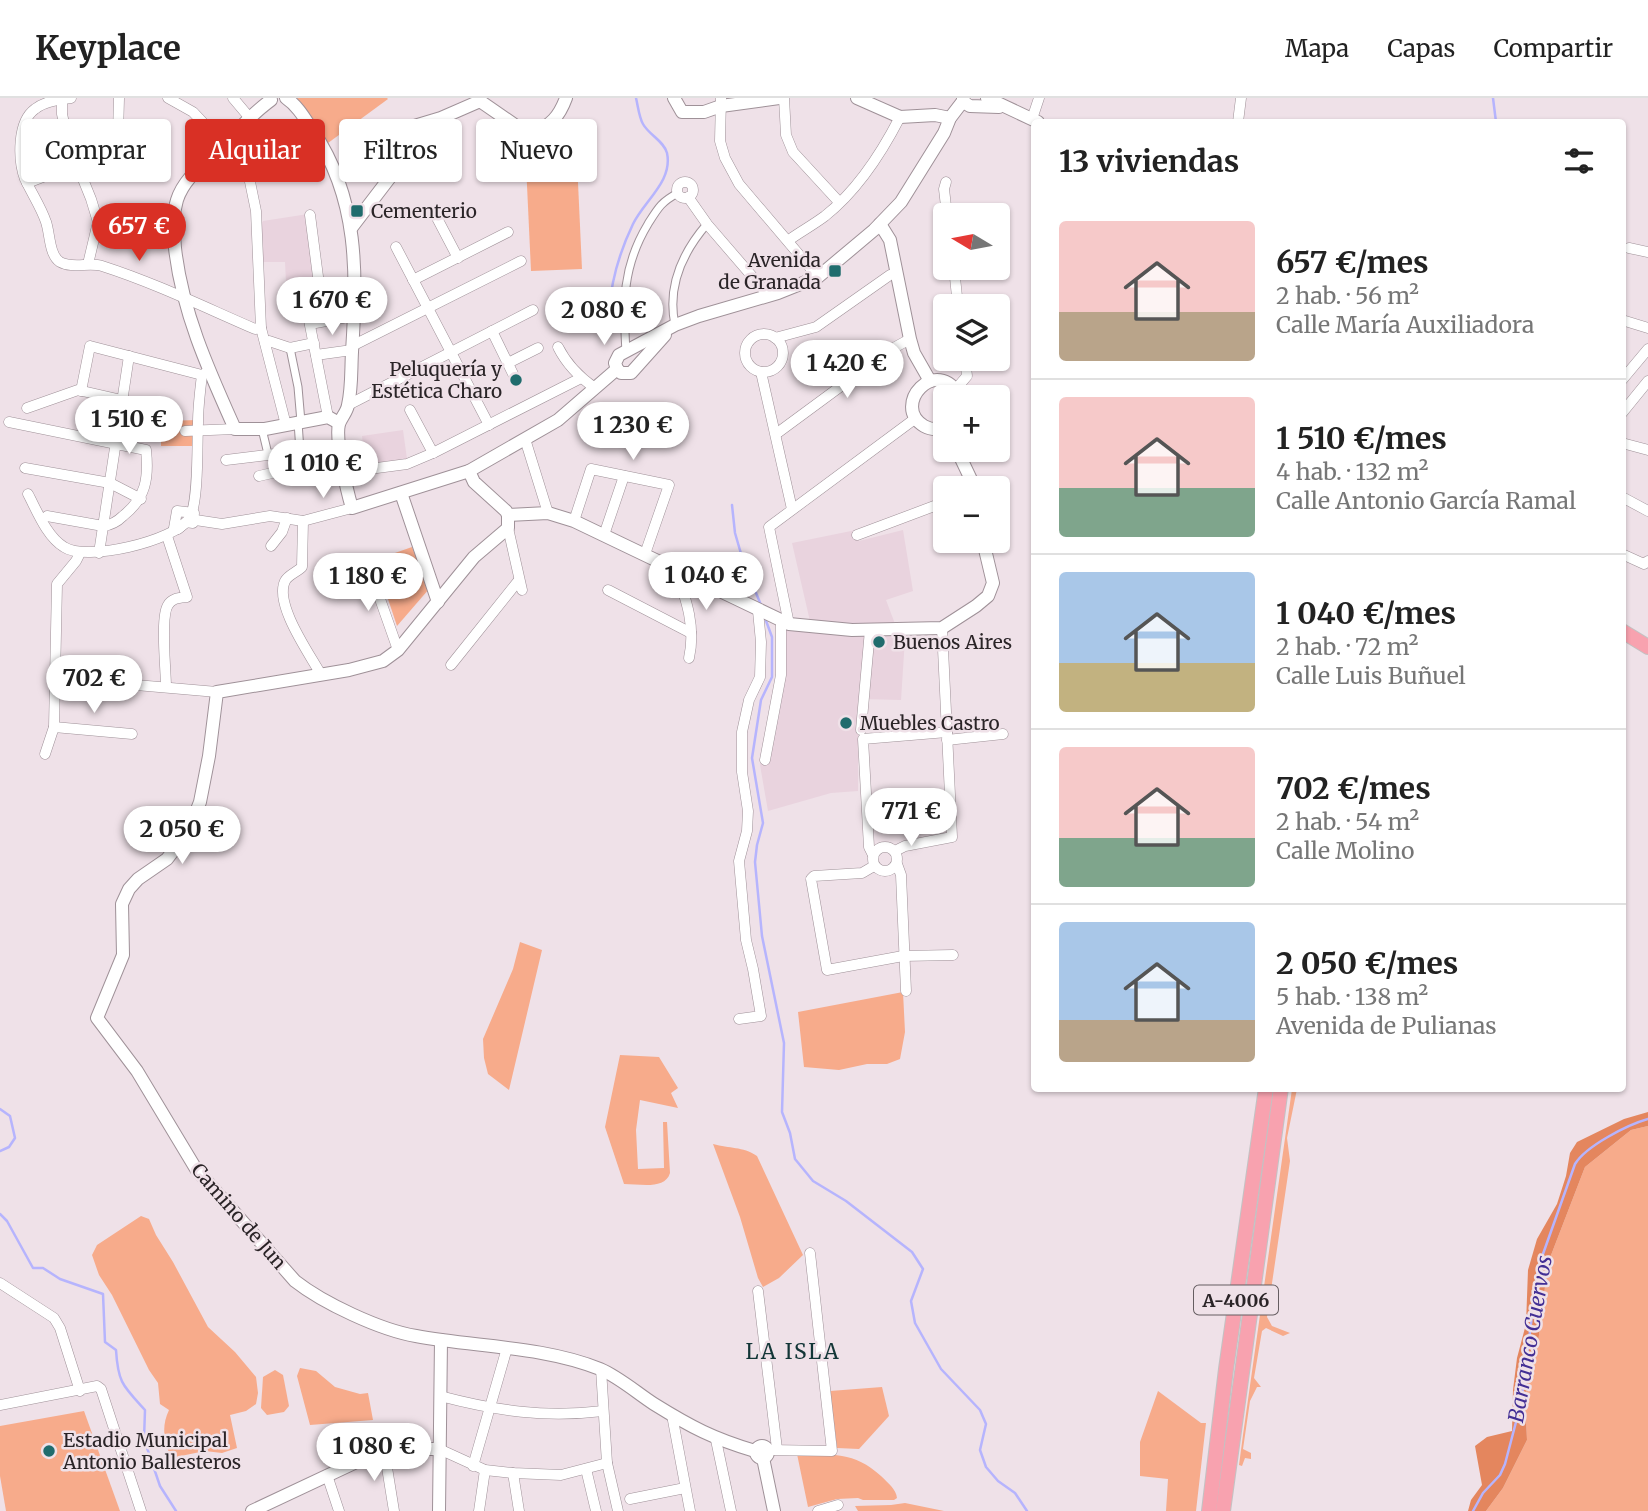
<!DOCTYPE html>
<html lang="es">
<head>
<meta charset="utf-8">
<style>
	body { margin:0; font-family:Merriweather,serif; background:#f2f2f2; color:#222; height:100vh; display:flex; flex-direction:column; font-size:26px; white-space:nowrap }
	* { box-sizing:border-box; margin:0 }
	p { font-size:23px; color:#767676 }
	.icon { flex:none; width:38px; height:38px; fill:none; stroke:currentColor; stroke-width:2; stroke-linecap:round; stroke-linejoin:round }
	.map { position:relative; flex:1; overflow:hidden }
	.drawer { position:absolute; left:1031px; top:21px; width:595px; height:973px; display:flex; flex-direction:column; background:#fff; border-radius:7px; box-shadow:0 2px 5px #0004 }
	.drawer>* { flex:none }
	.top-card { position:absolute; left:21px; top:21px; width:665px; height:63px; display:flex; gap:14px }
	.needle { width:46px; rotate:280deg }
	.tools { position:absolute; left:933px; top:105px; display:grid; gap:14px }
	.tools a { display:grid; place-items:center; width:77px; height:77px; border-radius:7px; background:#fff; box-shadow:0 2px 5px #0004; font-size:35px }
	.price { position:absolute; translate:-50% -60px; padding:0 16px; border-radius:24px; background:#fff; color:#222; font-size:23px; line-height:46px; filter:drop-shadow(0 2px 4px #0008) }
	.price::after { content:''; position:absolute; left:50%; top:42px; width:21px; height:16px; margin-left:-10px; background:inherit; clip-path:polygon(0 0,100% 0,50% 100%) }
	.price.current { background:#d93025; color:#fff }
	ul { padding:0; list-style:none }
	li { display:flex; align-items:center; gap:21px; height:175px; padding:0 28px }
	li+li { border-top:2px solid #e0e0e0 }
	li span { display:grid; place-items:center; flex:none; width:196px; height:140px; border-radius:7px; color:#555 }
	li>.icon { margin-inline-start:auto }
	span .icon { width:84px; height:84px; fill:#fffc; stroke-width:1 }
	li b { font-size:30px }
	h2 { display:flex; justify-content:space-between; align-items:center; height:84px; padding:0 28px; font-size:30px }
	.tag { padding:0 24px; border-radius:7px; background:#fff; box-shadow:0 2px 5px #0004; font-size:24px; line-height:63px }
	.tag.current { background:#d93025; color:#fff }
	header { display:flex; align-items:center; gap:42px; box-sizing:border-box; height:98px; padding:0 35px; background:#fff; border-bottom:2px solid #e0e0e0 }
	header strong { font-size:33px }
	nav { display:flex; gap:38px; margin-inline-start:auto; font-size:24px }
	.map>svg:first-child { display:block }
	.built { fill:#e9d3de }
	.green { fill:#f7ab8b }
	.forest { fill:#e4865e }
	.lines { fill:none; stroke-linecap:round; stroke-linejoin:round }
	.stream { stroke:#b6b4fd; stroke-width:2.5 }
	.pedestrian-casing { stroke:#9f9198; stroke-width:9 }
	.minor-casing { stroke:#9f9198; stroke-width:11 }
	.tertiary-casing { stroke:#9f9198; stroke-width:14 }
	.primary-casing { stroke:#c3c2c3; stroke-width:16 }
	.pedestrian { stroke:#fff; stroke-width:7 }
	.minor { stroke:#fff; stroke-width:10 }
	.tertiary { stroke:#fff; stroke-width:12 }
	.primary { stroke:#f8a2af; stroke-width:14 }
	.poi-dot { fill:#206c6d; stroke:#efe1e8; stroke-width:2.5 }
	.labels { text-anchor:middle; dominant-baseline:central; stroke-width:5; stroke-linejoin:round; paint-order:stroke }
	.shield { fill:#efe1e8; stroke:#655d61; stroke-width:2 }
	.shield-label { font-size:18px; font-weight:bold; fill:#2a2427 }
	.poi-label { font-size:19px; fill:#2a2427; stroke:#efe1e8; text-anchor:start }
	.street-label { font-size:19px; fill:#2a2427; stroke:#efe1e8 }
	.water-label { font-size:21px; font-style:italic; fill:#432f95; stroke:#efe1e8 }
	.neighbourhood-label { font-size:21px; letter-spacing:2px; fill:#133637; stroke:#efe1e8 }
</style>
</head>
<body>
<header>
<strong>Keyplace</strong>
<nav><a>Mapa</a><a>Capas</a><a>Compartir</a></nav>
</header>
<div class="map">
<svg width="1648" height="1413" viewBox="0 0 1648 1413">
	<rect width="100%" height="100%" fill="#efe1e8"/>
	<g class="built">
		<path d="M308 116 316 199 287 204 285 164H262L261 126 263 123Z"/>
		<path d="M403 332 407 361 366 368 362 338Z"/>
		<path d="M856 432 859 443 903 432 913 493 886 502 900 539 905 540 901 602 862 601 858 639V693L831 695 768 713 760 667 781 571 782 527 812 532 792 445Z"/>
	</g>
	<g class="green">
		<path d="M297 0H387L388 1 328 45Z"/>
		<path d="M577 63 582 171 531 173 526 66Z"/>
		<path d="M198 322V348H161V323Z"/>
		<path d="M412 449 429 491 397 528 375 462Z"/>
		<path d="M520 844 542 852 509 992 488 976 484 960 483 941 513 871Z"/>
		<path d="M903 894 905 934 900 961 887 966H867L839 972 804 969 798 914Z"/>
		<path d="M620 957 659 959 678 990 671 995 678 1010 640 1002 636 1032 638 1071 664 1070 663 1024H667L670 1075C665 1092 640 1086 624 1086L605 1029Z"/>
		<path d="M1292 991H1297L1287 1040 1290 1063 1267 1219 1272 1228 1290 1235 1283 1238 1266 1230 1262 1233 1254 1280 1261 1289H1257L1250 1303 1243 1351 1251 1355V1361L1245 1360 1242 1368 1239 1367 1243 1337Z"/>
		<path d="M1648 1028V1413H1486L1503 1390 1527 1342 1525 1298 1537 1253 1548 1165 1585 1069 1631 1032Z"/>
		<path d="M713 1046C730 1051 742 1048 757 1058L803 1157 779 1180 763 1189 758 1180 740 1119Z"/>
		<path d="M141 1118 149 1121 156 1137 173 1164 208 1229 235 1254 256 1279 258 1295 256 1306 246 1313 230 1317 237 1350 222 1355 205 1353 171 1360C164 1343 161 1329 169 1312L160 1306 158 1285 149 1272 112 1197 99 1177 92 1157 97 1147Z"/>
		<path d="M300 1270 316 1273 335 1289 360 1296 368 1295 373 1322 310 1327 297 1278Z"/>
		<path d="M275 1272 283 1277 289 1308 284 1314 267 1317 261 1310 263 1279Z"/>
		<path d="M882 1289 889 1318 859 1351 837 1350 830 1293Z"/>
		<path d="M1158 1293 1201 1325H1206L1196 1413H1166L1168 1381 1140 1378V1344Z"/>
		<path d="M84 1313 120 1413H6L0 1378V1328Z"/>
		<path d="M797 1356C832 1357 854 1353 881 1378 888 1385 896 1391 897 1400L894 1402H863L858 1400 837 1401 808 1409Z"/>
		<path d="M905 1405 944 1413H858L855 1408 891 1407Z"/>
	</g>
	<path class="forest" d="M1648 1014V1028L1631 1032 1585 1069 1548 1165 1537 1253 1525 1298 1527 1342 1503 1390 1486 1413H1468L1471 1402 1482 1387 1475 1348 1487 1339 1512 1333 1513 1292 1517 1260 1526 1226 1528 1172 1537 1141 1557 1106 1566 1078 1570 1055 1577 1044 1624 1021Z"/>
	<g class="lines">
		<g class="stream">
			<path d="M1493 0 1496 24"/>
			<path d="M609 214C611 183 620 153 633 126 645 102 673 83 667 55 664 43 649 37 643 26 639 19 638 8 636 0"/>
			<path d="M732 407 735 435 744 466 761 507"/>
			<path d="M765 520 772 539V579L761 602 752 660 763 725 757 747 755 764 762 838 784 945 782 1014 790 1035 795 1061 813 1083 846 1103 912 1154 923 1171 911 1203 915 1225 941 1271 980 1312 986 1326 980 1352 986 1369 998 1383 1015 1395 1027 1413"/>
			<path d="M0 1011 10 1018 15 1040 9 1049 0 1053"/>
			<path d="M0 1116 7 1123 33 1170H43L60 1181 103 1196 105 1244 116 1252C118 1285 123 1288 145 1312L144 1341 160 1388 176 1413"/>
			<path d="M1473 1413 1483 1395 1500 1377 1505 1366 1521 1305 1538 1170 1575 1066C1586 1048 1627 1027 1648 1021"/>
		</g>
		<g class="pedestrian-casing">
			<g id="pedestrian">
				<path d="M675 227C667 189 682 155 707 126"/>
				<path d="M290 250 298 289 301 324"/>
				<path d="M626 254C623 205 622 169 648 126 658 110 661 104 678 95"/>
				<path d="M298 324 300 353"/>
				<path d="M262 331 268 356"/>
			</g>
		</g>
		<g class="minor-casing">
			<g id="minor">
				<path d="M62 0V16L68 44 91 101 98 124 88 166"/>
				<path d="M71 0C59 2 45 3 35 11 17 24 18 62 25 81 32 96 41 109 46 124 50 135 49 157 60 164 72 171 89 164 102 168 155 185 204 209 255 231L261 230"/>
				<path d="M119 0 118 36 121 59 126 66 132 68"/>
				<path d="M168 0 193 14 242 66 249 79 256 113 261 230 286 327"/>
				<path d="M233 0 249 19"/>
				<path d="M721 0 720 43 725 60 739 86 818 179"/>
				<path d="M784 0 786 37 793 54 839 104"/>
				<path d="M1032 21 1039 0"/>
				<path d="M1238 24 1241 0"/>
				<path d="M946 84 944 91 947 117"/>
				<circle cx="685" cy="92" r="8"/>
				<path d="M27 85 76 66"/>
				<path d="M688 99 707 126 769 198"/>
				<path d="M310 117 320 194 355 189"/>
				<path d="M437 120 458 160"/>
				<path d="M120 124 174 140"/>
				<path d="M789 142C800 134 813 127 825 118 858 92 881 56 900 19"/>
				<path d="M396 149 489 327"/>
				<path d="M1629 150 1648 154"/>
				<path d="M954 170 958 208"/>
				<path d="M413 182 508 134"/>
				<path d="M305 202 328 319"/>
				<path d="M1622 222 1648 230"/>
				<path d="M310 226 353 218"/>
				<path d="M492 233 515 280"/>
				<circle cx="764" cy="255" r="19"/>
				<path d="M775 240 816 229 890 177 897 175"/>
				<path d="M265 244 269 243 290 250 314 245"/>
				<path d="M352 248 521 163"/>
				<path d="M558 249C567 267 579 279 595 290"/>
				<path d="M316 257 352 252"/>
				<path d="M508 265 538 250"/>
				<path d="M761 274 792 411"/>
				<path d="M1622 282 1648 251"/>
				<path d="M956 291 967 278 965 261"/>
				<path d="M81 293 90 248 202 277 207 274"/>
				<path d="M348 307 533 212"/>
				<path d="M27 310 78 292 148 308"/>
				<path d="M410 312 433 355"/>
				<path d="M1622 315 1648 283"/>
				<path d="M9 324 146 352C149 380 146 400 123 418 117 424 112 427 103 428L47 418"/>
				<path d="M185 333 235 331"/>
				<path d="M776 336 890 252 910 241"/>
				<path d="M525 341 548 415"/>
				<path d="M1622 345 1648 352"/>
				<path d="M226 362 300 353 303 368 309 379 407 366 433 355 581 280"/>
				<path d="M25 370 110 385 141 401"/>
				<path d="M259 378 303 368"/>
				<path d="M28 396C37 413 47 439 64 449 86 464 174 443 189 421 199 406 197 344 198 325 198 309 200 293 202 277"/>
				<path d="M1622 399 1648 413"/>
				<path d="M177 413 194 415 193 425 186 424 178 431 174 430Z"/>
				<path d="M189 421 222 426 270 418 303 423 352 410"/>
				<path d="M303 423 302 469C297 474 288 477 285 483 274 506 309 555 320 575"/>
				<path d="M574 423 591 371 669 387 645 456"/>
				<path d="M508 430 522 492"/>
				<path d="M604 437 624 378"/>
				<path d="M857 437 945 404"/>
				<path d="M271 448 282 434 287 420"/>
				<path d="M99 455 129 258"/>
				<path d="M1622 456 1644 466 1648 463"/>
				<path d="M368 467 398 552"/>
				<path d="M676 472C686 501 696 529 689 560"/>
				<path d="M608 492 691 535"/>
				<path d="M789 526 769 429 916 320"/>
				<path d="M451 567 519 482"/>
				<path d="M55 580 217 594"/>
				<path d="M166 589C166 572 160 519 168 507 172 500 179 500 187 499L167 438"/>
				<path d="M54 629 132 636"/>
				<path d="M861 632 870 532"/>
				<path d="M947 642 1003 636"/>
				<path d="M45 656 54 629 57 486 76 463 80 455"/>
				<path d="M765 662 781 577V522"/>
				<circle cx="885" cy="761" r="12"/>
				<path d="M895 753 905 748 952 739 942 530"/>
				<path d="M873 757 869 749 863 641 947 634"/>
				<path d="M897 766 901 777 906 893"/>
				<path d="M874 768 862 775 814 778 811 781 827 872 903 858 953 857"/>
				<path d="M739 921 761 918 753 871 746 842 739 763 747 733 748 713 742 674V634L749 602 760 579 761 544 758 513"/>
				<path d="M0 1185 54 1220 60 1230 80 1293"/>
				<path d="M758 1193 777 1351"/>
				<path d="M601 1271 607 1365 618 1413"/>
				<path d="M440 1298C497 1313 545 1320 603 1313"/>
				<path d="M0 1307 97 1288 101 1291 141 1413"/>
				<path d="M672 1317 690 1413"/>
				<path d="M716 1342 731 1413"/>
				<path d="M384 1351 394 1413"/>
				<path d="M439 1351 485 1372 513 1375 561 1377 607 1365"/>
				<path d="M768 1352 832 1353 810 1155"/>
				<path d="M473 1368 507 1250"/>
				<path d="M586 1371 596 1413"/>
				<path d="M513 1375 519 1413"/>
				<path d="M327 1377 339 1413"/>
				<path d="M630 1401 685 1390"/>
				<path d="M479 1413 485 1372"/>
				<path d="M818 1413 838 1407"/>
			</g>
		</g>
		<g class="tertiary-casing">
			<g id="tertiary">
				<path d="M286 0C298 8 305 21 313 33 359 101 357 175 352 254 351 271 352 290 348 307 347 314 341 320 339 326 335 342 347 393 352 410L469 373 558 322 617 271"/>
				<path d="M674 0 682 14H704L721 8 779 0"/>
				<path d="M857 0 900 19 935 17 950 20"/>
				<path d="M963 0 965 5 970 8 999 9"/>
				<path d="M987 0 1038 24"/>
				<path d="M271 2C249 18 240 31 221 49 205 65 184 80 177 102 172 118 174 134 175 150 182 214 209 273 235 331H265L328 319 339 325"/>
				<path d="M880 126 890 142 910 241 914 255 930 283"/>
				<path d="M352 129 391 78 403 43 411 29 441 20 480 3 519 30 532 36C551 27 559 19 566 0"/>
				<path d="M617 271 615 265 619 257 675 227 699 218 778 195 818 179 874 132 901 104 944 35 950 20 963 3"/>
				<path d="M617 271 621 275H631L665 237"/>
				<path d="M945 330C937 332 931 332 924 328 890 308 937 255 960 299"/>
				<path d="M957 352 975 390"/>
				<path d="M469 373 474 384 506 413 508 417V430L474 459 398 552 383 563 349 572 217 594 209 658 200 704 189 732 167 761 138 781 129 791 122 806 123 857 97 920 137 973 196 1071 295 1183C323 1205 380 1232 416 1238 475 1249 543 1248 600 1271 619 1279 637 1295 654 1306 691 1329 714 1341 755 1353"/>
				<path d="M401 395 438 504"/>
				<path d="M508 417 548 415 574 423 789 526 852 532 942 530 976 508 988 498 993 485 983 443"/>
				<circle cx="762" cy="1354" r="6"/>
				<path d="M763 1360 774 1413"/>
				<path d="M252 1413 384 1351H439"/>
				<path d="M439 1413 441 1242"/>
			</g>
		</g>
		<g class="primary-casing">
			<g id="primary">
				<path d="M1622 533 1648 549"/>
				<path d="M1209 1413 1226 1271 1266 990"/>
				<path d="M1223 1413 1281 990"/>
			</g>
		</g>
		<use href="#pedestrian" class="pedestrian"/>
		<use href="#minor" class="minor"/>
		<use href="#tertiary" class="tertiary"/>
		<use href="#primary" class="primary"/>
	</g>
	<g class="poi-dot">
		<rect x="350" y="106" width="14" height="14" rx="3.5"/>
		<rect x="828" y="166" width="14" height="14" rx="3.5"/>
		<circle cx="516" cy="282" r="7"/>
		<circle cx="879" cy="544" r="7"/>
		<circle cx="846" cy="625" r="7"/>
		<circle cx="49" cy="1353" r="7"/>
	</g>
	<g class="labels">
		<rect class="shield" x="1194" y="1187.5" width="84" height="29" rx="5"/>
		<g class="shield-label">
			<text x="1236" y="1202">A-4006</text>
		</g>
		<g class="poi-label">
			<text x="371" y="113">Cementerio</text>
			<text x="821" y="162" text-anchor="end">Avenida<tspan x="821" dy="22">de Granada</tspan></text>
			<text x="502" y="271" text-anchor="end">Peluquería y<tspan x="502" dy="22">Estética Charo</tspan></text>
			<text x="893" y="544">Buenos Aires</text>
			<text x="860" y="625">Muebles Castro</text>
			<text x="63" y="1342">Estadio Municipal<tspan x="63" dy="22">Antonio Ballesteros</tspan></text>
		</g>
		<g class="street-label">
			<text transform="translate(239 1118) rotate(49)">Camino de Jun</text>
		</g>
		<g class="water-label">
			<text transform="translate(1530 1241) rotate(-80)">Barranco Cuervos</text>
		</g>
		<g class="neighbourhood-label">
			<text x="793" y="1253">LA ISLA</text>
		</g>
	</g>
</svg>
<div class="tools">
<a><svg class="needle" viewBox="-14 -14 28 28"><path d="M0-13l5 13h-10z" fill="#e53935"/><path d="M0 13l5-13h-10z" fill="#767676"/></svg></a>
<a><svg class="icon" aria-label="layers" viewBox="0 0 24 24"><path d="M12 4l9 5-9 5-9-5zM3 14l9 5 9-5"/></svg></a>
<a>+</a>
<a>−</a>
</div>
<b class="price current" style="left:139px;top:165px">657 €</b>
<b class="price" style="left:332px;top:239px">1 670 €</b>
<b class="price" style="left:604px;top:249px">2 080 €</b>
<b class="price" style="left:847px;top:302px">1 420 €</b>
<b class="price" style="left:129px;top:358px">1 510 €</b>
<b class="price" style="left:633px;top:364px">1 230 €</b>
<b class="price" style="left:323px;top:402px">1 010 €</b>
<b class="price" style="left:706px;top:514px">1 040 €</b>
<b class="price" style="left:368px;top:515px">1 180 €</b>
<b class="price" style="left:94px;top:617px">702 €</b>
<b class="price" style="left:911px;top:750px">771 €</b>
<b class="price" style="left:182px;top:768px">2 050 €</b>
<b class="price" style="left:374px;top:1385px">1 080 €</b>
<div class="top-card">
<a class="tag">Comprar</a>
<a class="tag current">Alquilar</a>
<a class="tag">Filtros</a>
<a class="tag">Nuevo</a>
</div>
<section class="drawer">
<h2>13 viviendas<svg class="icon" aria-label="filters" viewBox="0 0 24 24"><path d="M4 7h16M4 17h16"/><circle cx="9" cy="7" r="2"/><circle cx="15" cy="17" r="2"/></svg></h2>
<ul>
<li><span style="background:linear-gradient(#f6c9c9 65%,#b9a48a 0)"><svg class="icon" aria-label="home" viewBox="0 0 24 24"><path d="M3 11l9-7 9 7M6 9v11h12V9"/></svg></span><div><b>657 €/mes</b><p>2 hab. · 56 m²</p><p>Calle María Auxiliadora</p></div></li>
<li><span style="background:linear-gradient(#f6c9c9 65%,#7fa58c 0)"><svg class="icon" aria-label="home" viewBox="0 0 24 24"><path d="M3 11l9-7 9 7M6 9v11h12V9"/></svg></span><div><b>1 510 €/mes</b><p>4 hab. · 132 m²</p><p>Calle Antonio García Ramal</p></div></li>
<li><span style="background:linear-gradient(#a9c7e8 65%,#c2b280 0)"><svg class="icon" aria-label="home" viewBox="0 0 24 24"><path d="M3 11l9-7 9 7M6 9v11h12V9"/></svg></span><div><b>1 040 €/mes</b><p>2 hab. · 72 m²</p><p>Calle Luis Buñuel</p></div></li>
<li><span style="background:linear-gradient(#f6c9c9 65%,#7fa58c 0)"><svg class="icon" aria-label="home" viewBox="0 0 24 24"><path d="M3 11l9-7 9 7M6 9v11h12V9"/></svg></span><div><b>702 €/mes</b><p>2 hab. · 54 m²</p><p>Calle Molino</p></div></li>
<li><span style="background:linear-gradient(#a9c7e8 70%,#b9a48a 0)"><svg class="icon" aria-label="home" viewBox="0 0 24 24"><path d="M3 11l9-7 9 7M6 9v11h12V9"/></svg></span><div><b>2 050 €/mes</b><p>5 hab. · 138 m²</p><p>Avenida de Pulianas</p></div></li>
</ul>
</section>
</div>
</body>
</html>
